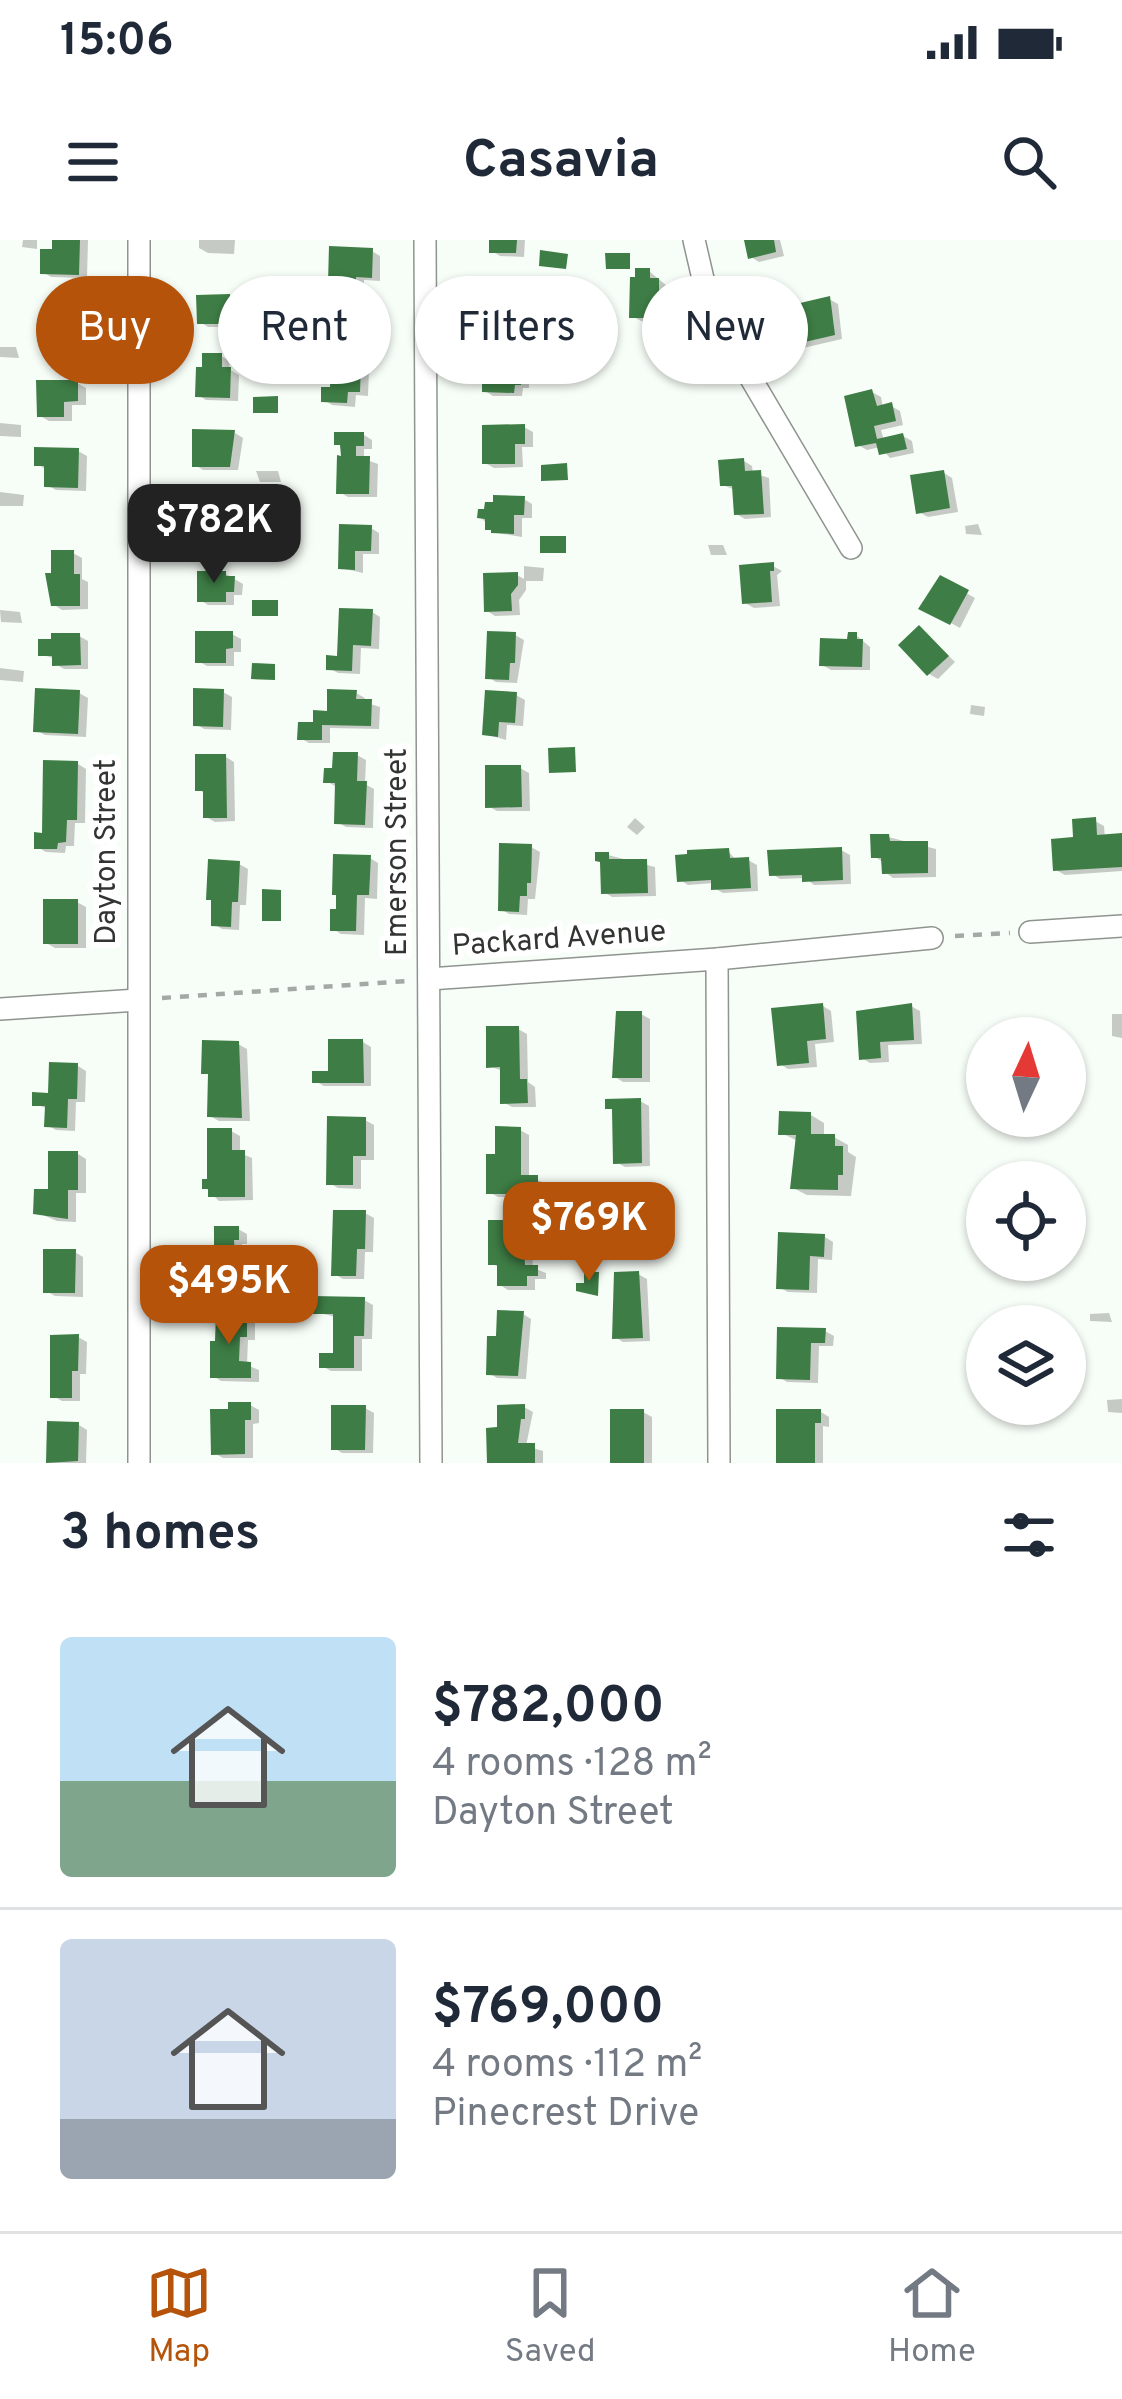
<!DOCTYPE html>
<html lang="en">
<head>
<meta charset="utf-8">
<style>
	body { margin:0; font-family:Overpass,sans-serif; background:#f2f2f3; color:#1f2937; height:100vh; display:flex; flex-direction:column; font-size:45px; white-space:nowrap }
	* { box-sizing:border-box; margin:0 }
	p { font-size:39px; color:#747a83 }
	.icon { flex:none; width:66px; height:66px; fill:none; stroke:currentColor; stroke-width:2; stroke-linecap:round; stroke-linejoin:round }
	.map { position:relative; height:1223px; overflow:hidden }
	.drawer { display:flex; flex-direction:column; background:#fff; flex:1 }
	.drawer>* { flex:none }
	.banner { position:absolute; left:36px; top:36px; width:1050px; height:108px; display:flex; gap:24px }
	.needle { width:78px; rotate:4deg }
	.buttons { position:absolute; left:966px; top:777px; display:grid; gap:24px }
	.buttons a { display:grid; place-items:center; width:120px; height:120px; border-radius:50%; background:#fff; box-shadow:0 3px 9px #0004; font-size:60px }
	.price { position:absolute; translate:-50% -102px; padding:0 27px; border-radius:24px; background:#b45309; color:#fff; font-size:39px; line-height:78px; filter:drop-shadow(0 3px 6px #0008) }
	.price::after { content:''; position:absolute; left:50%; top:72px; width:36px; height:27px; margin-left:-18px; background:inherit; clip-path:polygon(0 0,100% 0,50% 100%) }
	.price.current { background:#222; color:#fff }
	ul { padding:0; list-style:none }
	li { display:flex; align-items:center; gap:36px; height:300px; padding:0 60px }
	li+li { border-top:3px solid #e0e1e3 }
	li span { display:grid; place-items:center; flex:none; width:336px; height:240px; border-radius:12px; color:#555 }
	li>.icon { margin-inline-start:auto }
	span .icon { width:144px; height:144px; fill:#fffc; stroke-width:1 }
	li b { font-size:51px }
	h2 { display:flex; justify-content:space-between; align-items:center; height:144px; padding:0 60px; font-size:51px }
	.pill { padding:0 42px; border-radius:54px; background:#fff; box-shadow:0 3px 9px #0004; font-size:42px; line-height:108px }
	.pill.current { background:#b45309; color:#fff }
	.status { display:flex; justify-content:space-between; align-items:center; height:84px; padding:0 60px; background:#fff; direction:ltr }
	.status svg { height:33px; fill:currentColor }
	header { display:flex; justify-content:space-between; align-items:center; height:156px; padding:0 60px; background:#fff; font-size:54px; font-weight:700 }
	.tab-bar { display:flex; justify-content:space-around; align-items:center; height:168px; border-top:3px solid #e0e1e3; background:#fff; font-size:33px; color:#747a83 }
	.tab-bar a { display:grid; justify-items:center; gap:6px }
	.tab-bar .current { color:#b45309 }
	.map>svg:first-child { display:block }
	.shadow { fill:#0003 }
	.building { fill:#3e7d45 }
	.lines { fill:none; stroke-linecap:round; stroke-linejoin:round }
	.minor-casing { stroke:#8f948f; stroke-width:24 }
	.path { stroke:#a5a9a5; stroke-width:4.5; stroke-dasharray:9 9; stroke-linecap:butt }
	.minor { stroke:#fff; stroke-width:21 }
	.labels { text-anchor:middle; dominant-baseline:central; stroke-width:12; stroke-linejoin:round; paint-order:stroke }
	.street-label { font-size:30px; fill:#323432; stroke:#fff }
</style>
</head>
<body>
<div class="status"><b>15:06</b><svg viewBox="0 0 49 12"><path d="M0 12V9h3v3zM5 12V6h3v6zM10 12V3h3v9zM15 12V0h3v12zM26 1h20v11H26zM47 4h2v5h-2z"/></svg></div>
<header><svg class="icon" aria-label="menu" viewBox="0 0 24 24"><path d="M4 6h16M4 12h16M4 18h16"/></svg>Casavia<svg class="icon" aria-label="search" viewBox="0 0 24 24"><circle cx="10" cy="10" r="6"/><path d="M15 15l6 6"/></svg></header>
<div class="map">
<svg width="1122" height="1223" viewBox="0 0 1122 1223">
	<rect width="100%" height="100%" fill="#f7fdf7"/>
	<g class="shadow">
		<path d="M23 0H37V9L22 7Z"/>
		<path d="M55 0H88L87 38 51 37 43 32 55 12Z"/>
		<path d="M199 0H235L234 14 208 13 199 8Z"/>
		<path d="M492 0H525L524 17 500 16 492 11Z"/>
		<path d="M747 0H780L784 16 759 22 751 17Z"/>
		<path d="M372 11 380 16V41L364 40 363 84 338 83 330 78Z"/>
		<path d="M649 31 667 46V81H641L632 76Z"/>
		<path d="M524 51 532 56V70L523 69 522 89 494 88 485 83Z"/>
		<path d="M230 57 238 62 233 87H208L200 82Z"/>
		<path d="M829 59 838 64 842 99 803 108 794 103Z"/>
		<path d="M82 75 91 80 90 104H49L40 99Z"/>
		<path d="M264 88 278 91 277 104 263 101Z"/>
		<path d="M0 107H16L19 118 0 117Z"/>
		<path d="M338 111 346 116V124L369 130 368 156 356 155 355 167 332 165 324 160 333 150 334 127 314 121Z"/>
		<path d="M221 116 230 121 229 129 239 135 238 161 206 160 198 155Z"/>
		<path d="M520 131 529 136V148H523L522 156H493L485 151V144Z"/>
		<path d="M77 143 86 148V165H72V181H49L40 176Z"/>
		<path d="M872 152 881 157 883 168 891 166 900 171 903 185 881 190 884 200 903 196 912 201 914 213 890 218 880 207 867 210 858 205Z"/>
		<path d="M0 183 21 185V197L0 196Z"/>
		<path d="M524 187 533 192V207H522L523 227 494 228 485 223Z"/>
		<path d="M235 193 243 198 238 230H203L195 225Z"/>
		<path d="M364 195 372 200V209H364V219L378 224 377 257H348L339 252 343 207 337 203Z"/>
		<path d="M78 211 87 216 86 251 56 250 47 245V230L37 224Z"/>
		<path d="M744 221 752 226 753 233 769 238 771 277 745 279 736 274 735 250 723 245Z"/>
		<path d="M256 231H278L281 242H260Z"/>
		<path d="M944 233 952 238 958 272 928 277 919 272Z"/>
		<path d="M0 252 24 255 23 266H0Z"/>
		<path d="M524 259 532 264V278H522V297L497 293 480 277Z"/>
		<path d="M221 260 243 269 244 282H236L237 298 254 303V313H229L220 308V299L197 285Z"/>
		<path d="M978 284 982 295 966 294 965 286Z"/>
		<path d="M371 288 379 293V314H363V333L341 328Z"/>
		<path d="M708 305H723L727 315H711Z"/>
		<path d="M73 313 82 318V339L88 342V369L62 370 53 364 54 336Z"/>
		<path d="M524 326 544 328 543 341H526V350L519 360 520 375 495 376 487 371 517 335 524 339Z"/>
		<path d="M773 326 782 331 777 335 780 366 754 368 745 363Z"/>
		<path d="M226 334 243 344 242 355H234V365H208L200 360Z"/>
		<path d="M941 339 975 358 960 388 923 368Z"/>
		<path d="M0 370 20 372 22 383 1 382Z"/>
		<path d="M372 372 380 377 379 409 361 408 360 434 338 433 329 428Z"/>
		<path d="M920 388 955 422 938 439 929 434Z"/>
		<path d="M232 394 241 399V412H234V426H207L198 421Z"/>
		<path d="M515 395 524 400 517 443 496 442 488 437Z"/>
		<path d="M856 395 870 407V430H831L822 425Z"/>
		<path d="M79 396 88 401V429H64L55 424V419L41 414 54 402Z"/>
		<path d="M0 428 24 431 23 442 0 440Z"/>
		<path d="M223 452 232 457 231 490 204 489 196 484Z"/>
		<path d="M79 453 88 458 86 497 45 495 36 490Z"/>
		<path d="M356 453 365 458 364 462 380 467 379 489 330 488V503H309L300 498Z"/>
		<path d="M516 455 525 460 523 486 507 485 506 500 486 494Z"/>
		<path d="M971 465 985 467 984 476 970 474Z"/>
		<path d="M357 515 366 520 365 544 374 549 373 588 346 587 337 582 335 546 326 541Z"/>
		<path d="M226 517 234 522 235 581 215 582 206 577V554L198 549Z"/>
		<path d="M78 524 86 529 85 583H75L74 606H66L65 613 46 612 37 607Z"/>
		<path d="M520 528 529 533 530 571H497L488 566Z"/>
		<path d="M635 578 645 587 637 595 627 587Z"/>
		<path d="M1095 581 1104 586 1105 598 1122 596V631L1065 635 1056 630Z"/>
		<path d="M888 597 936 609V637L893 638 885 632 884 623 874 616Z"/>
		<path d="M531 607 540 612 535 659H528L527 675 509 674 501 669Z"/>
		<path d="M841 610 850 615 851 644 814 645 805 638 780 639 772 634Z"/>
		<path d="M728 611 737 621 748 620 757 625 758 651 723 653 714 648V643L688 645 680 640Z"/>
		<path d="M608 615 655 627 656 656 612 657 604 652Z"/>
		<path d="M370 618 378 623 377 659 365 658 364 695 341 694 333 689 339 672Z"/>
		<path d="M239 624 248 629 246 665H240L239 690 222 689 214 684Z"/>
		<path d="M77 662 86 667V708H55L46 703Z"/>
		<path d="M823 766 831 771 834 802 815 804 817 827 788 829 780 824Z"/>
		<path d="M911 766 920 771 922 804 888 805 889 822 870 823 862 818Z"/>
		<path d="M641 774 650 779V842H623L615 837Z"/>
		<path d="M1112 774H1122V798L1112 796Z"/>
		<path d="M518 789 527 794 528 842 535 847 536 867H512L503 862V831L489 826Z"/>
		<path d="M363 802 371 807V846H324L315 841 331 834Z"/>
		<path d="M238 804 247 809 250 881H219L210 876 211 836 204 832Z"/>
		<path d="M78 826 86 831 85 862H76L75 891 56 890 47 885 48 869 35 864 51 856Z"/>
		<path d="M640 861 649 866 650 926 625 927 616 922 615 871 608 867Z"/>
		<path d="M811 875 824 883V897H834L848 905V912L856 917 851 956 807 955 793 948 798 901 781 893Z"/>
		<path d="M365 880 374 885V920H361V949L338 948 329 943Z"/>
		<path d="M520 890 529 895V938L546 943 545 969H531L522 964V957H498L489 952 498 917Z"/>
		<path d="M231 891 240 896V913L252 918 253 960 219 961 205 947Z"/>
		<path d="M78 914 86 919V953H76V982L57 981 36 972Z"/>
		<path d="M641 951 649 956 648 996 609 995 600 990Z"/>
		<path d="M365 973 374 978 373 1012H365L364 1039H343L334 1034Z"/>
		<path d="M540 983 549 988V1011H532L533 1028 546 1033V1039H535V1050H508L500 1045V1028L491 1023Z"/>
		<path d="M238 989 247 994V1004H242L245 1052H218L210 1047 217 1014Z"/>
		<path d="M825 997 833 1002 832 1020 818 1019 817 1053 788 1052 779 1047Z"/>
		<path d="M75 1012 83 1017V1057L55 1056 46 1051Z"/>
		<path d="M638 1034 647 1039 650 1101 623 1102 615 1097Z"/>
		<path d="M364 1060 373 1065 372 1099H362V1131H331L322 1126 336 1116V1077L315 1072Z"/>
		<path d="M1109 1073 1112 1082 1090 1081V1074Z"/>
		<path d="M523 1074 531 1079 526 1139 497 1138 489 1133 499 1100Z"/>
		<path d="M247 1076 255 1081V1100H248L247 1125 259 1130V1142L221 1141 213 1136Z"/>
		<path d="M779 1090 825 1091 834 1096 833 1106H819L818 1143 787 1142 779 1137Z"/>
		<path d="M78 1097 87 1102 86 1134H80V1161H62L53 1156Z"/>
		<path d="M1122 1159V1173L1108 1172 1107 1160Z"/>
		<path d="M250 1165 259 1170V1183L253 1184V1218H223L214 1213Z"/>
		<path d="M524 1167 533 1172 526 1206 543 1211V1223H490L500 1190Z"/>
		<path d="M365 1168 374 1173 373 1213H342L334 1208Z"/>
		<path d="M643 1172 652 1177V1223H613Z"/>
		<path d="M821 1172 829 1177V1187L823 1186V1223H779Z"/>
		<path d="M50 1184 79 1185 87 1190 86 1223H49Z"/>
	</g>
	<g class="building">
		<path d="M52 0H80L79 35 40 34V9H52Z"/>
		<path d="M489 0H517L516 13H489Z"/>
		<path d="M744 0H774L776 12 748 19Z"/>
		<path d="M329 6 373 8 372 38 356 37 355 81 327 80Z"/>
		<path d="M540 10 568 14 566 29 539 26Z"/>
		<path d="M605 13H630V29H606Z"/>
		<path d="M635 28H650V38H659V78H629L630 37H635Z"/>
		<path d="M484 47 524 48V67L515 66 514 86 482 85Z"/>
		<path d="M230 54 231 72 225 73V84H197L196 55Z"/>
		<path d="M830 56 835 95 792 105 783 67Z"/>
		<path d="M44 71 83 72 82 101H37L38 82H44Z"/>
		<rect x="542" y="85" width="25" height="17"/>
		<path d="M311 107 339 108 338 121 361 122 360 152H348L347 163 321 162V147H330L331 124 311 123Z"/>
		<path d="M202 113H222V127H231L230 158 195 157 196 127H202Z"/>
		<path d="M481 123 521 128V145H515L514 153 482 152V143L476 142Z"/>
		<path d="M36 140H78V161L64 162V177H37Z"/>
		<path d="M872 149 877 166 892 162 896 181 874 186 877 199 903 193 907 209 879 215 876 203 855 207 844 156Z"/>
		<path d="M278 156V173H253V157Z"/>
		<path d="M525 184V204H515V224H482V185Z"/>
		<path d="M192 189 235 190 230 227H192Z"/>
		<path d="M334 192H364V206H356V216H370L369 254H336L337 215 341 216 340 205H334Z"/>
		<path d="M34 207 79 208 78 248 44 247V226H34Z"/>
		<path d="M744 218 745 231 761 230 764 274 734 275 732 246H720L718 220Z"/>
		<path d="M567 223 568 240 541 241V225Z"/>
		<path d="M944 230 950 268 916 274 910 235Z"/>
		<path d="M493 255 525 256 524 275H514V294L491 293V290H485V279L477 278 478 269H484L485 262H493Z"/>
		<path d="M194 257H222V261H236V278L229 279V295H246V309H217V296H208L194 287Z"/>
		<path d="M339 284 372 285 371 311H355V330L338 329Z"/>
		<rect x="540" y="296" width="26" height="17"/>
		<path d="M51 310H74V334H80V366H51L45 333H51Z"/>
		<path d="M774 322V331H770L772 362 742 364 739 325Z"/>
		<path d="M197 331H226V336H235L234 352H226V362H197Z"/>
		<path d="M518 332V345L511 354 512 371 484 372 483 333Z"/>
		<path d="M940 335 969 350 950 385 918 369Z"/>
		<rect x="252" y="360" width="26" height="16"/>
		<path d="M339 368 373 369 371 406 353 405 352 431 326 430V415L337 416Z"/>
		<path d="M919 385 949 416 927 436 898 405Z"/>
		<path d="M195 391H233V408L226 409V423H195Z"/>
		<path d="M487 391 516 392 515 423H510L509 440 485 439Z"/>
		<path d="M848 392H857V399H863L862 427 819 426 820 398 847 399Z"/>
		<path d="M51 393H80L81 425 52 426V416H38V399H51Z"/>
		<path d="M252 423 275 424V440L251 439Z"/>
		<path d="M35 448 80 450 78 494 33 492Z"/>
		<path d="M193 448 224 449 223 487 193 486Z"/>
		<path d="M327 449 357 450 356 459H372L371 486 322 485V500H297L298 482H313V470L327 471Z"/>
		<path d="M485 450 517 452 515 483 499 482 498 497 482 495Z"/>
		<path d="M575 507 576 532 549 533 548 508Z"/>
		<path d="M333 512H358L357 541H367L365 585 334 584 335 543H323L324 528H332Z"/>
		<path d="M195 514H226L227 578H203V551H195Z"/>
		<path d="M43 520 78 521 77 580H67L66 602 58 603 57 609H34V592L42 593Z"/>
		<path d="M485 525H521L522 567 485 568Z"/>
		<path d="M1096 577 1097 595 1122 593V627L1053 631 1051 599 1073 597 1072 579Z"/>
		<path d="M870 594H889L890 601H928V633L882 634 881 618H871Z"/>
		<path d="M499 603 532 604 531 643H527V656H520L519 672 498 671Z"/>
		<path d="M842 607 843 640 802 642V635L769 636 767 610Z"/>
		<path d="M729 608 730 618 749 617 751 648 711 650V640L677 642 675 615 687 614V610Z"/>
		<path d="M595 612H609V619H647L648 653 601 654 600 622 595 621Z"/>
		<path d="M333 614 371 615 369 655H357L356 691H330V669H336V655H332Z"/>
		<path d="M208 619 240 621 238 662H232L231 687 211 686V660H206Z"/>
		<path d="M262 649 281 650V681H262Z"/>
		<rect x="43" y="659" width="35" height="45"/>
		<path d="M823 763 826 799 807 801 809 823 777 826 771 768Z"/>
		<path d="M912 763 914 800 880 802 881 818 859 820 856 771Z"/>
		<path d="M616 771H642V838H612Z"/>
		<path d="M486 786H519L520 839H527L528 863 500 864V827L486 828Z"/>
		<path d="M328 799H363L364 843H312V831H328Z"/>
		<path d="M202 800 239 801 242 878 207 877 208 834H201Z"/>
		<path d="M49 822 78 823 77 859H68L67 888 44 887 45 866H32V852L48 853Z"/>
		<path d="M641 858 642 923 613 924 612 869H605V859Z"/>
		<path d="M779 871 811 872V894H835V906H843V935H838V950L790 949 796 895H778Z"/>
		<path d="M327 876 366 877V916H353V945H326Z"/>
		<path d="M495 886 521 887V935H538V965H519V954H486V914H495Z"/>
		<path d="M207 888H232V910H245V957H208V949H202V939H207Z"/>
		<path d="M48 911H78V950H68V979L33 974 34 949H48Z"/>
		<path d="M607 946 642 948 640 993 597 991V977H606Z"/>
		<path d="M333 970H366L365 1009H357L356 1036H331Z"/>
		<path d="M488 980H541V1008H524L525 1025H538V1036H527V1046H497V1025H488Z"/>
		<path d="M214 986H239V1000H234L237 1049H207V1011H214Z"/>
		<path d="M778 992 825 994 824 1017 810 1016 809 1050 776 1049Z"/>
		<path d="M43 1009H76L75 1053H43Z"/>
		<path d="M639 1031 643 1098 612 1099 614 1032Z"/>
		<path d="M584 1032H599L598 1056 576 1051V1043H584Z"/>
		<path d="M313 1056 365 1057 364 1096H354V1128H319V1113H333V1074H312Z"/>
		<path d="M497 1070 524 1071 518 1136 486 1135 487 1096H496Z"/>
		<path d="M216 1073H247V1097H240L239 1121 251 1122V1138H210V1101H215Z"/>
		<path d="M777 1087 826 1088 825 1103H811L810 1140 776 1139Z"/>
		<path d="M79 1094 78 1131H72V1158H50V1095Z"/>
		<path d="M228 1162H251V1180H245V1214L211 1215 210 1169H228Z"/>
		<path d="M525 1164V1179H521L518 1203H535V1223H487L486 1188 497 1187V1165Z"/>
		<path d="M331 1165H366L365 1210H331Z"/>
		<rect x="610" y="1169" width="34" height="54"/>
		<path d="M776 1169H821V1183H815V1223H776Z"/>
		<path d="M47 1181 79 1182 78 1221 46 1223Z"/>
	</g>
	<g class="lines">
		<g class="minor-casing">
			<g id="minor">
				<path d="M139 0V1223"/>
				<path d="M425 0 431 1223"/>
				<path d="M694 0 710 69 851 308"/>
				<path d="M1030 692 1122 686"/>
				<path d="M717 719 719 1223"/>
				<path d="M429 739 717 719 932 698"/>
				<path d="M0 769 138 760"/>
			</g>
		</g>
		<g class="path">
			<path d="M955 696 1010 693"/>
			<path d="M162 758 408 741"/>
		</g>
		<use href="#minor" class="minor"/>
	</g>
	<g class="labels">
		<g class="street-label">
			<text transform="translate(107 612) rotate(-90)">Dayton Street</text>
			<text transform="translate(398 612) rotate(-90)">Emerson Street</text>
			<text transform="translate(559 700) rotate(-4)">Packard Avenue</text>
		</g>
	</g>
</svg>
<div class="buttons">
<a><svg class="needle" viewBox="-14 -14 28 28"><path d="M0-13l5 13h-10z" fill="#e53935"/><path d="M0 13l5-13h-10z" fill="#747a83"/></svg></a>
<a><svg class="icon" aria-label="locate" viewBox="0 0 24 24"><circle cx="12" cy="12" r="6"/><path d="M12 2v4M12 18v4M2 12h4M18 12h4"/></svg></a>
<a><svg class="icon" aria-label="layers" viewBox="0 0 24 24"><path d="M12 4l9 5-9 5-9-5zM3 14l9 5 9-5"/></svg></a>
</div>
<b class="price current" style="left:214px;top:346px">$782K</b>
<b class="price" style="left:589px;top:1044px">$769K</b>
<b class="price" style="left:229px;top:1107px">$495K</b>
<div class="banner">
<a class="pill current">Buy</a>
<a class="pill">Rent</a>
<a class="pill">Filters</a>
<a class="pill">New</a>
</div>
</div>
<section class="drawer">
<h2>3 homes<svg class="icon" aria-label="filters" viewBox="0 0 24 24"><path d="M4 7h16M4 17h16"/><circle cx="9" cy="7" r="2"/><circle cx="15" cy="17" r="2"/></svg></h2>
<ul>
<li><span style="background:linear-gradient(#bfe0f5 60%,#7fa58c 0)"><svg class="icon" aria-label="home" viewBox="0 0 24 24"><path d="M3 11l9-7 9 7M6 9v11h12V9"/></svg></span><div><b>$782,000</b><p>4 rooms · 128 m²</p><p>Dayton Street</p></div></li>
<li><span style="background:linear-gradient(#c9d6e8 75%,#9aa5b1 0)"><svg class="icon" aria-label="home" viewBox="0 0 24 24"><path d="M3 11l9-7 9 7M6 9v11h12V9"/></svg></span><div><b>$769,000</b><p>4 rooms · 112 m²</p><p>Pinecrest Drive</p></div></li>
</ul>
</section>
<nav class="tab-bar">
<a class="current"><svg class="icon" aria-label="map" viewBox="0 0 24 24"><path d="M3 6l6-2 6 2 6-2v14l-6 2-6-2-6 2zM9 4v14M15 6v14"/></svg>Map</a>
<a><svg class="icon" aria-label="saved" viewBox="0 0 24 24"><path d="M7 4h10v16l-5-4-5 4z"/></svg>Saved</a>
<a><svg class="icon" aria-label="home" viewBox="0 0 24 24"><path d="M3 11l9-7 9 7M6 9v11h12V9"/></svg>Home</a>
</nav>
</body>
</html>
